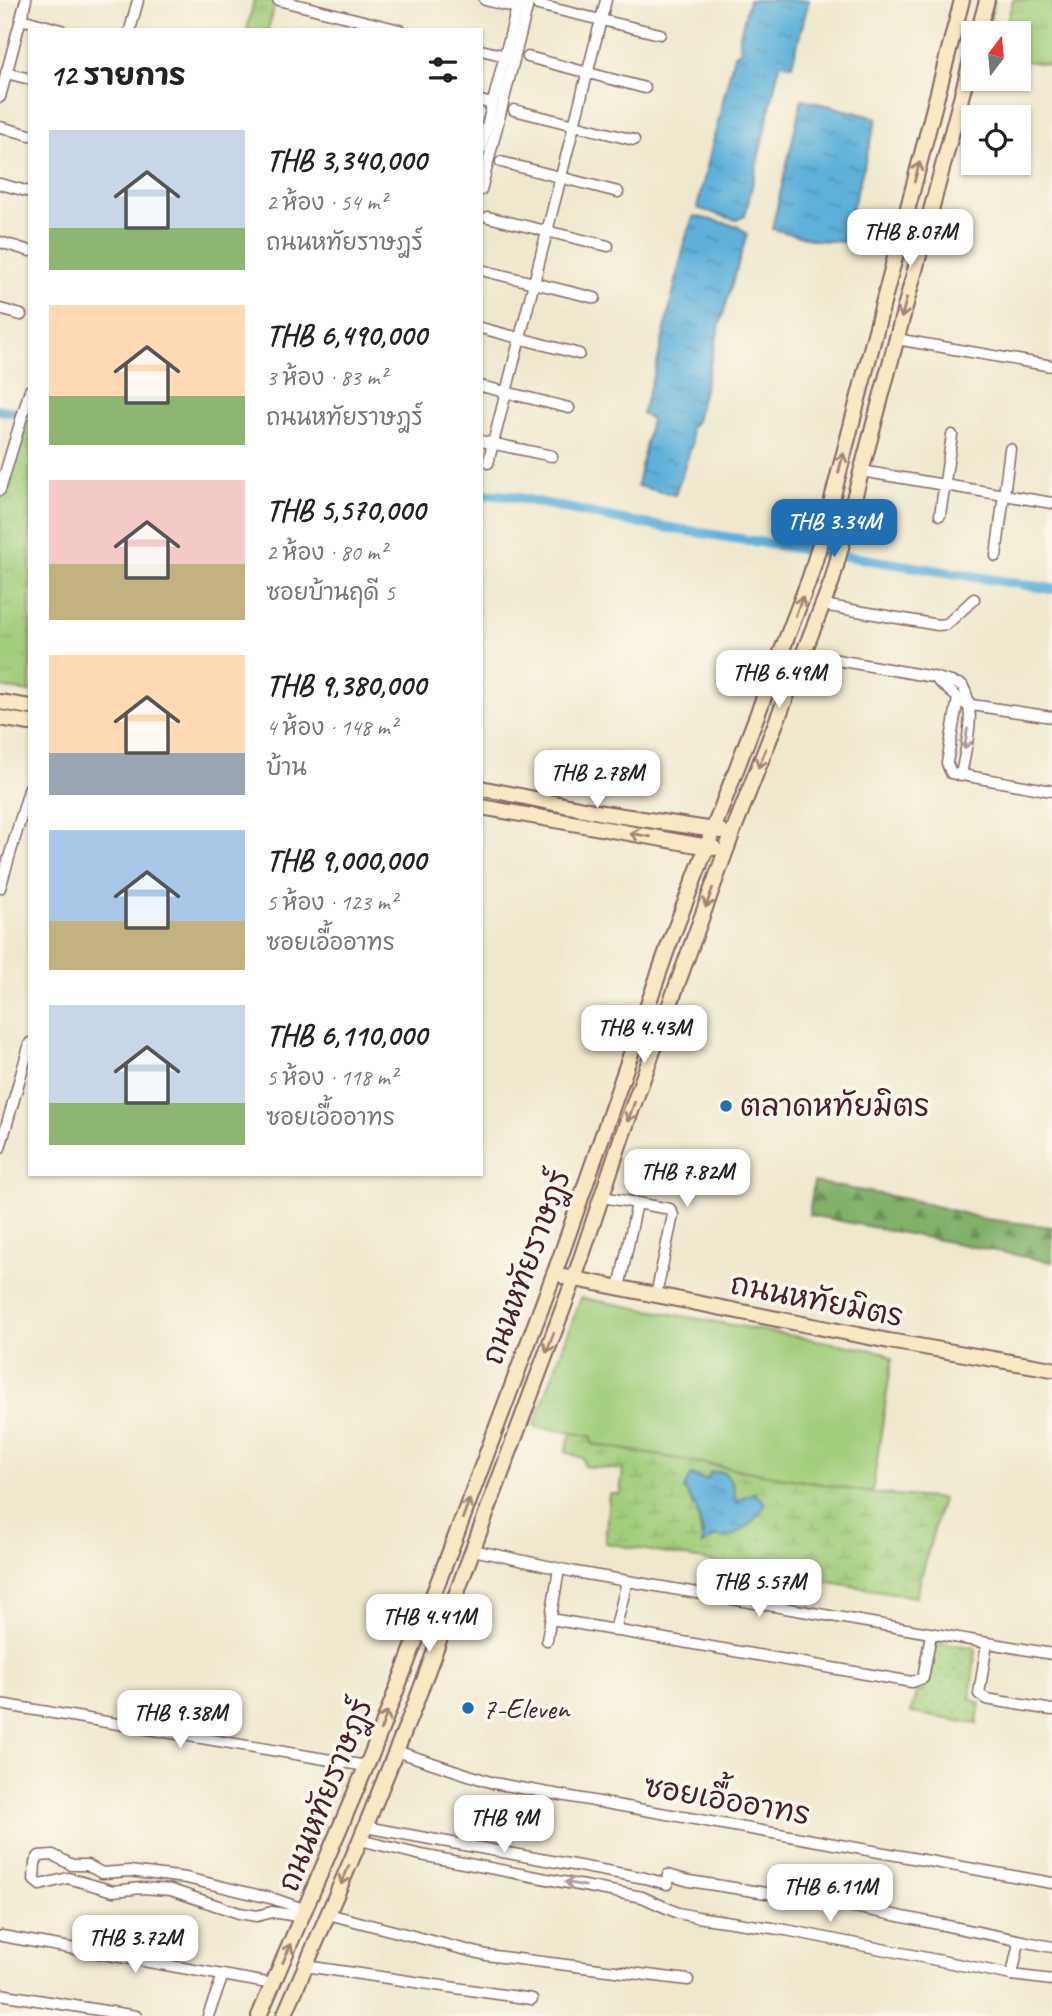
<!DOCTYPE html>
<html lang="th">
<head>
<meta charset="utf-8">
<style>
	body { margin:0; font-family:Caveat,"Playpen Sans Thai",sans-serif; background:#f2f2f2; color:#222; height:100vh; display:flex; flex-direction:column; font-size:26px; white-space:nowrap }
	* { box-sizing:border-box; margin:0 }
	p { font-size:23px; color:#767676 }
	.icon { flex:none; width:38px; height:38px; fill:none; stroke:currentColor; stroke-width:2; stroke-linecap:round; stroke-linejoin:round }
	.map { position:relative; flex:1; overflow:hidden }
	.sheet { position:absolute; left:28px; top:28px; width:455px; height:1148px; display:flex; flex-direction:column; background:#fff; border-radius:0px; box-shadow:0 2px 5px #0004 }
	.sheet>* { flex:none }
	.needle { width:46px; rotate:16deg }
	.fabs { position:absolute; left:961px; top:21px; display:grid; gap:14px }
	.fabs a { display:grid; place-items:center; width:70px; height:70px; border-radius:0px; background:#fff; box-shadow:0 2px 5px #0004; font-size:35px }
	.price { position:absolute; translate:-50% -60px; padding:0 16px; border-radius:14px; background:#fff; color:#222; font-size:23px; line-height:46px; filter:drop-shadow(0 2px 4px #0008) }
	.price::after { content:''; position:absolute; left:50%; top:42px; width:21px; height:16px; margin-left:-10px; background:inherit; clip-path:polygon(0 0,100% 0,50% 100%) }
	.price.selected { background:#1f6fb2; color:#fff }
	ul { padding:0; list-style:none }
	li { display:flex; align-items:center; gap:21px; height:175px; padding:0 21px }
	li span { display:grid; place-items:center; flex:none; width:196px; height:140px; border-radius:0px; color:#555 }
	li>.icon { margin-inline-start:auto }
	span .icon { width:84px; height:84px; fill:#fffc; stroke-width:1 }
	li b { font-size:30px }
	h2 { display:flex; justify-content:space-between; align-items:center; height:84px; padding:0 21px; font-size:30px }
	.map>svg:first-child { display:block }
	.grass { fill:#a3ce7b; stroke:#767653; stroke-width:2 }
	.forest { fill:url(#forest-firs); stroke:#66684b; stroke-width:2 }
	.wetland { fill:url(#wetland-marsh); stroke:#767653; stroke-width:2; fill-rule:evenodd }
	.park { fill:url(#park-tufts); stroke:#767653; stroke-width:2 }
	.garden { fill:url(#garden-dots); stroke:#767653; stroke-width:2 }
	.water { fill:url(#water-ripples); stroke:#546882; stroke-width:2 }
	.lines { fill:none; stroke-linecap:round; stroke-linejoin:round }
	.canal { stroke:#5eb1da; stroke-width:10 }
	.street-casing { stroke:#846564; stroke-width:13 }
	.secondary-casing { stroke:#846564; stroke-width:18 }
	.street { stroke:#fff; stroke-width:10 }
	.secondary { stroke:#f8e8c3; stroke-width:14 }
	.oneway { stroke:#a18477 }
	.oneway2 { stroke:#ae9aa0 }
	.poi-dot { fill:#1f6fb2; stroke:#fbf7ec; stroke-width:2.5 }
	.labels { text-anchor:middle; dominant-baseline:central; stroke-width:7; stroke-linejoin:round; paint-order:stroke }
	.poi-label { font-size:30px; fill:#4a1f2b; stroke:#fbf7ec; text-anchor:start }
	.street-label { font-size:30px; fill:#4a1f2b; stroke:#fbf7ec }
</style>
</head>
<body>
<div class="map">
<svg width="1052" height="2016" viewBox="0 0 1052 2016">
	<defs>
		<pattern id="forest-firs" width="22" height="20" patternUnits="userSpaceOnUse" patternTransform="scale(1.75)"><rect width="22" height="20" fill="#82b16b"/><path d="M5 1l3.5 6h-7zM16 11l3.5 6h-7z" fill="#6c8f58"/></pattern>
		<pattern id="wetland-marsh" width="20" height="14" patternUnits="userSpaceOnUse" patternTransform="scale(1.75)"><rect width="20" height="14" fill="#a3ce7b"/><path d="M1 5h8M5 5V1M11 12h8M15 12V8" fill="none" stroke="#8eb06a"/></pattern>
		<pattern id="park-tufts" width="24" height="20" patternUnits="userSpaceOnUse" patternTransform="scale(1.75)"><rect width="24" height="20" fill="#a3ce7b"/><path d="M3 7l-1-3M5 7V3M7 7l1-3M15 17l-1-3M17 17v-4M19 17l1-3" fill="none" stroke="#8eb06a"/></pattern>
		<pattern id="garden-dots" width="8" height="8" patternUnits="userSpaceOnUse" patternTransform="scale(1.75)"><rect width="8" height="8" fill="#a3ce7b"/><path d="M2 2h.1M6 6h.1" fill="none" stroke="#8eb06a" stroke-width="1.8" stroke-linecap="round"/></pattern>
		<pattern id="water-ripples" width="26" height="14" patternUnits="userSpaceOnUse" patternTransform="scale(1.75)"><rect width="26" height="14" fill="#5eb1da"/><path d="M2 4q2-2 4 0t4 0M15 11q2-2 4 0t4 0" fill="none" stroke="#508fb1"/></pattern>
	</defs>
	<rect width="100%" height="100%" fill="#fbf7ec"/>
	<filter id="ink" filterUnits="userSpaceOnUse"><feTurbulence type="fractalNoise" baseFrequency=".0143" numOctaves="2"/><feDisplacementMap in="SourceGraphic" scale="14" xChannelSelector="R" yChannelSelector="G"/><feConvolveMatrix kernelMatrix="1 2 1 2 8 2 1 2 1" color-interpolation-filters="sRGB"/></filter>
	<filter id="wash" filterUnits="userSpaceOnUse"><feTurbulence type="fractalNoise" baseFrequency=".00686" numOctaves="4" result="noise"/><feDisplacementMap in="SourceGraphic" scale="28" xChannelSelector="R" yChannelSelector="G"/><feGaussianBlur stdDeviation="1.57" result="paint"/><feColorMatrix in="noise" values="0 0 0 0 0 0 0 0 0 0 0 0 0 0 0 0 0 1.4 0 .05"/><feComposite in="paint" operator="in"/></filter>
	<g filter="url(#wash)">
		<rect width="100%" height="100%" fill="#f0e8ce"/>
		<path class="grass" d="M581 1298 883 1352 892 1359 872 1493 592 1444 591 1436 534 1426Z"/>
		<path class="forest" d="M814 1182 912 1200 985 1219 1052 1227V1262L809 1215Z"/>
		<path class="wetland" d="M571 1433 591 1436 592 1444 872 1493 942 1499 916 1597 605 1543 609 1494H620L623 1470 584 1466 583 1458 565 1452ZM707 1480 732 1483 737 1506 751 1520C739 1533 732 1537 715 1536L703 1545 697 1510 693 1505Z"/>
		<g class="park">
			<path d="M254 0H276L268 30H247Z"/>
			<path d="M994 0 988 29 1004 33 1013 0H1052V65L1019 60 1018 33H985Z"/>
			<path d="M21 413 30 415V692L0 687V495Z"/>
		</g>
		<path class="garden" d="M937 1643 974 1647 976 1650 970 1699 980 1703 977 1724 911 1713 916 1692 924 1691 929 1683Z"/>
		<g class="water">
			<path d="M749 0H809L792 65 780 63 745 216 736 220 697 208 734 55 741 50 739 39Z"/>
			<path d="M802 99 877 118 843 242 815 240 772 229Z"/>
			<path d="M694 216 737 226 747 234 719 328 696 421 690 428 692 444 675 495 637 486 651 419 642 414 657 364 687 233Z"/>
			<path d="M711 1472H724L732 1483 737 1504 741 1498 754 1493 765 1503C762 1514 743 1532 732 1536 727 1538 720 1537 715 1536L702 1546 703 1535 697 1510 684 1489 691 1475 707 1480Z"/>
		</g>
		<g class="lines">
			<g class="canal">
				<path d="M0 410 30 414"/>
				<path d="M481 494 509 496 627 521 1052 589"/>
			</g>
		</g>
	</g>
	<g filter="url(#ink)">
		<g class="lines">
			<g class="street-casing">
				<g id="street">
					<path d="M278 0 400 30"/>
					<path d="M485 0 517 8"/>
					<path d="M538 5 660 34"/>
					<path d="M21 19 61 30"/>
					<path d="M130 30 138 0"/>
					<path d="M481 50 510 57"/>
					<path d="M528 57 645 88"/>
					<path d="M6 73 30 79"/>
					<path d="M0 97 26 0"/>
					<path d="M481 101 492 104"/>
					<path d="M514 110 634 140"/>
					<path d="M0 127 30 135"/>
					<path d="M481 149 519 0"/>
					<path d="M501 162 618 192"/>
					<path d="M0 184 30 192"/>
					<path d="M481 190 529 0"/>
					<path d="M488 217 608 246"/>
					<path d="M0 242 30 251"/>
					<path d="M481 270 595 298"/>
					<path d="M0 309 21 315"/>
					<path d="M481 328 579 354"/>
					<path d="M896 339 1052 366"/>
					<path d="M481 386 569 408"/>
					<path d="M481 441 552 456"/>
					<path d="M488 463 606 0"/>
					<path d="M861 471 1052 503"/>
					<path d="M0 490 30 390"/>
					<path d="M940 515 952 435"/>
					<path d="M996 556 1010 449"/>
					<path d="M823 605 938 625 947 624 974 599"/>
					<path d="M803 654 933 677 962 685C978 711 965 748 961 776"/>
					<path d="M938 681 958 698 947 763 951 773 1052 791"/>
					<path d="M965 704 1052 717"/>
					<path d="M0 888 30 787"/>
					<path d="M0 1148 30 1043"/>
					<path d="M603 1197 670 1209 673 1215 656 1295"/>
					<path d="M619 1288 637 1203"/>
					<path d="M473 1550 575 1572 1052 1654"/>
					<path d="M551 1619 912 1682 923 1678 931 1634"/>
					<path d="M615 1631 627 1581"/>
					<path d="M547 1640 559 1569"/>
					<path d="M987 1643 979 1694 986 1699 1052 1710"/>
					<path d="M0 1704 366 1766"/>
					<path d="M396 1751 493 1783 1052 1883"/>
					<path d="M365 1827 645 1878 667 1884 668 1875 689 1881 844 1905 1052 1947"/>
					<path d="M360 1840 421 1855 642 1897 678 1913 697 1917 786 1930 1012 1975 1052 1980"/>
					<path d="M328 1914 486 1955 688 1980"/>
					<path d="M303 1917 272 1912 257 1916 239 1913 171 1890 142 1888 113 1891 68 1878 40 1885 34 1880 35 1863 39 1856 53 1855 72 1865H87L102 1873 129 1871 186 1878 274 1899 306 1910"/>
					<path d="M2 1936 273 1984"/>
					<path d="M305 1966 532 1999"/>
					<path d="M1012 1975 1019 1942"/>
					<path d="M0 1994 136 2016"/>
					<path d="M208 2016 223 1975"/>
				</g>
			</g>
			<g class="secondary-casing">
				<g id="secondary">
					<path d="M978 33 987 0"/>
					<path d="M0 702 30 707"/>
					<path d="M0 718 30 723"/>
					<path d="M481 788 603 813 721 831"/>
					<path d="M481 807 714 848"/>
					<path d="M565 1277 889 1341 1052 1369"/>
					<path d="M259 2016 372 1753 457 1533 560 1258 667 950 810 577 824 530 962 0"/>
					<path d="M284 2016 360 1840 414 1707 574 1279 622 1136 732 834 832 581 973 53"/>
				</g>
			</g>
			<use href="#street" class="street"/>
			<use href="#secondary" class="secondary"/>
		</g>
		<defs><path id="oneway-shaft" d="M-6 0H5M1.5-3L5.5 0L1.5 3" fill="none" stroke-width="1.6" stroke-linecap="round" stroke-linejoin="round" transform="scale(1.75)"/></defs>
		<g class="oneway">
			<use href="#oneway-shaft" transform="translate(917 172) rotate(-75)"/>
			<use href="#oneway-shaft" transform="translate(904 308) rotate(105)"/>
			<use href="#oneway-shaft" transform="translate(841 463) rotate(-76)"/>
			<use href="#oneway-shaft" transform="translate(799 606) rotate(-70)"/>
			<use href="#oneway-shaft" transform="translate(762 758) rotate(112)"/>
			<use href="#oneway-shaft" transform="translate(640 835) rotate(-170)"/>
			<use href="#oneway-shaft" transform="translate(709 898) rotate(110)"/>
			<use href="#oneway-shaft" transform="translate(631 1112) rotate(110)"/>
			<use href="#oneway-shaft" transform="translate(550 1343) rotate(110)"/>
			<use href="#oneway-shaft" transform="translate(466 1509) rotate(-70)"/>
			<use href="#oneway-shaft" transform="translate(384 1721) rotate(-69)"/>
			<use href="#oneway-shaft" transform="translate(345 1875) rotate(113)"/>
			<use href="#oneway-shaft" transform="translate(287 1953) rotate(-66)"/>
		</g>
		<g class="oneway2">
			<use href="#oneway-shaft" transform="translate(966 739) rotate(98)"/>
			<use href="#oneway-shaft" transform="translate(575 1884) rotate(-169)"/>
		</g>
	</g>
	<g class="poi-dot">
		<circle cx="726" cy="1106" r="7"/>
		<circle cx="468" cy="1708" r="7"/>
	</g>
	<g class="labels">
		<g class="poi-label">
			<text x="740" y="1106">ตลาดหทัยมิตร</text>
			<text x="482" y="1708">7-Eleven</text>
		</g>
		<g class="street-label">
			<text transform="translate(526 1267) rotate(-70)">ถนนหทัยราษฎร์</text>
			<text transform="translate(817 1300) rotate(11)">ถนนหทัยมิตร</text>
			<text transform="translate(325 1795) rotate(-68)">ถนนหทัยราษฎร์</text>
			<text transform="translate(727 1800) rotate(10)">ซอยเอื้ออาทร</text>
		</g>
	</g>
</svg>
<div class="fabs">
<a><svg class="needle" viewBox="-14 -14 28 28"><path d="M0-13l5 13h-10z" fill="#e53935"/><path d="M0 13l5-13h-10z" fill="#767676"/></svg></a>
<a><svg class="icon" aria-label="locate" viewBox="0 0 24 24"><circle cx="12" cy="12" r="6"/><path d="M12 2v4M12 18v4M2 12h4M18 12h4"/></svg></a>
</div>
<b class="price" style="left:910px;top:269px">THB 8.07M</b>
<b class="price selected" style="left:834px;top:559px">THB 3.34M</b>
<b class="price" style="left:779px;top:710px">THB 6.49M</b>
<b class="price" style="left:597px;top:810px">THB 2.78M</b>
<b class="price" style="left:644px;top:1065px">THB 4.43M</b>
<b class="price" style="left:687px;top:1209px">THB 7.82M</b>
<b class="price" style="left:759px;top:1619px">THB 5.57M</b>
<b class="price" style="left:429px;top:1654px">THB 4.41M</b>
<b class="price" style="left:180px;top:1750px">THB 9.38M</b>
<b class="price" style="left:504px;top:1855px">THB 9M</b>
<b class="price" style="left:830px;top:1924px">THB 6.11M</b>
<b class="price" style="left:135px;top:1975px">THB 3.72M</b>
<section class="sheet">
<h2>12 รายการ<svg class="icon" aria-label="filters" viewBox="0 0 24 24"><path d="M4 7h16M4 17h16"/><circle cx="9" cy="7" r="2"/><circle cx="15" cy="17" r="2"/></svg></h2>
<ul>
<li><span style="background:linear-gradient(#c9d6e8 70%,#8fb573 0)"><svg class="icon" aria-label="home" viewBox="0 0 24 24"><path d="M3 11l9-7 9 7M6 9v11h12V9"/></svg></span><div><b>THB 3,340,000</b><p>2 ห้อง · 54 m²</p><p>ถนนหทัยราษฎร์</p></div></li>
<li><span style="background:linear-gradient(#ffd9b3 65%,#8fb573 0)"><svg class="icon" aria-label="home" viewBox="0 0 24 24"><path d="M3 11l9-7 9 7M6 9v11h12V9"/></svg></span><div><b>THB 6,490,000</b><p>3 ห้อง · 83 m²</p><p>ถนนหทัยราษฎร์</p></div></li>
<li><span style="background:linear-gradient(#f6c9c9 60%,#c2b280 0)"><svg class="icon" aria-label="home" viewBox="0 0 24 24"><path d="M3 11l9-7 9 7M6 9v11h12V9"/></svg></span><div><b>THB 5,570,000</b><p>2 ห้อง · 80 m²</p><p>ซอยบ้านฤดี 5</p></div></li>
<li><span style="background:linear-gradient(#ffd9b3 70%,#9aa5b1 0)"><svg class="icon" aria-label="home" viewBox="0 0 24 24"><path d="M3 11l9-7 9 7M6 9v11h12V9"/></svg></span><div><b>THB 9,380,000</b><p>4 ห้อง · 148 m²</p><p>บ้าน</p></div></li>
<li><span style="background:linear-gradient(#a9c7e8 65%,#c2b280 0)"><svg class="icon" aria-label="home" viewBox="0 0 24 24"><path d="M3 11l9-7 9 7M6 9v11h12V9"/></svg></span><div><b>THB 9,000,000</b><p>5 ห้อง · 123 m²</p><p>ซอยเอื้ออาทร</p></div></li>
<li><span style="background:linear-gradient(#c9d6e8 70%,#8fb573 0)"><svg class="icon" aria-label="home" viewBox="0 0 24 24"><path d="M3 11l9-7 9 7M6 9v11h12V9"/></svg></span><div><b>THB 6,110,000</b><p>5 ห้อง · 118 m²</p><p>ซอยเอื้ออาทร</p></div></li>
</ul>
</section>
</div>
</body>
</html>
